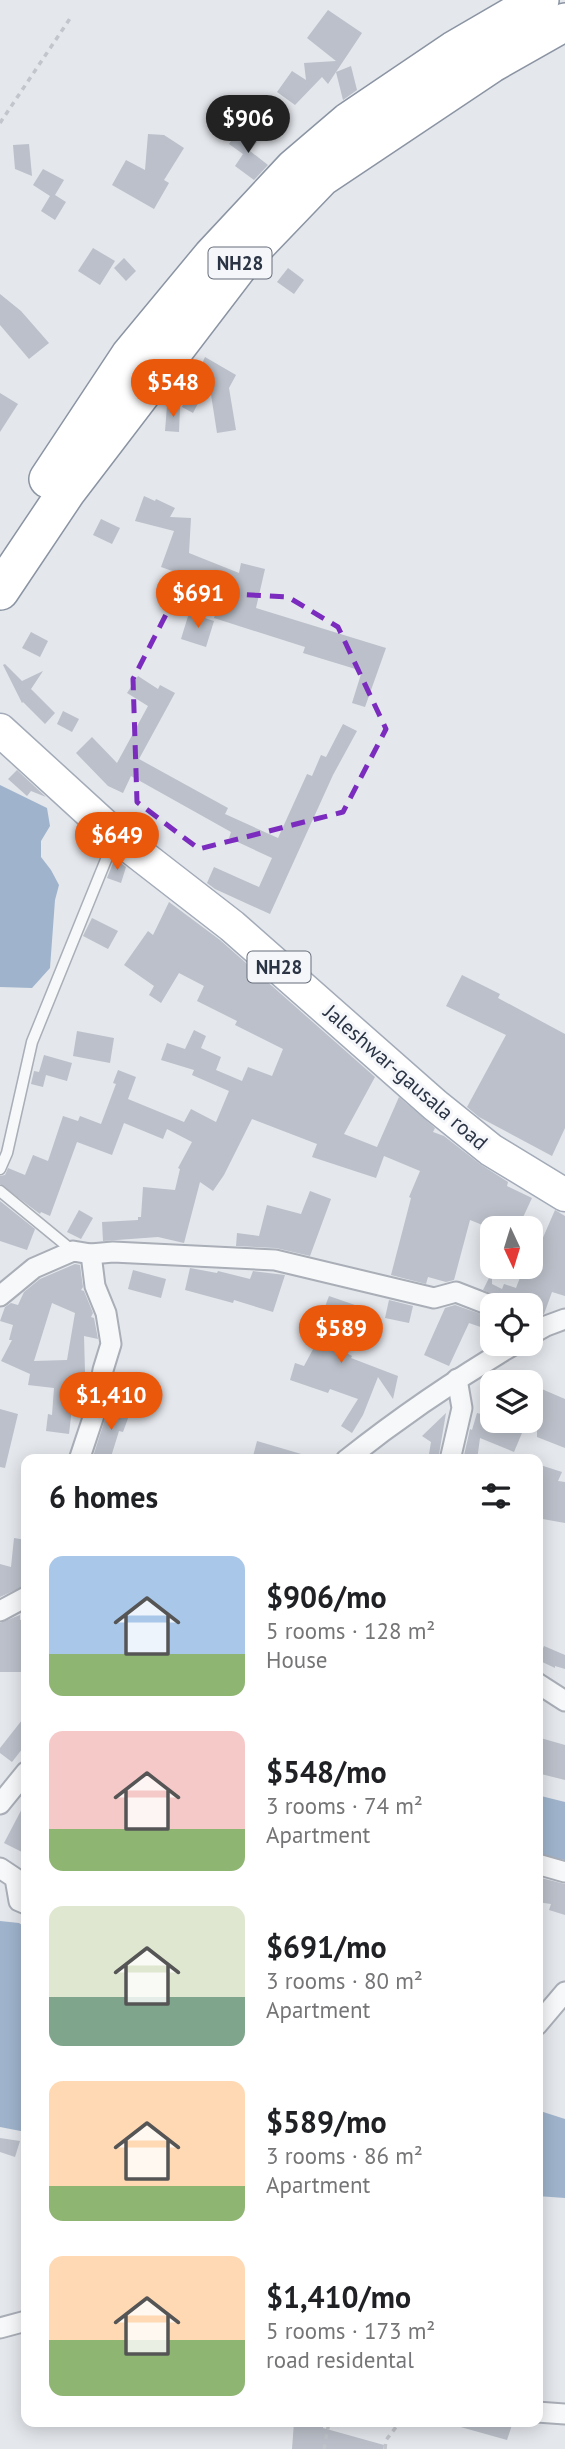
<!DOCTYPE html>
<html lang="en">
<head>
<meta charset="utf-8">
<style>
	body { margin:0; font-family:"PT Sans",sans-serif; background:#f6f6f6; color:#202124; height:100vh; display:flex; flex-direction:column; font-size:26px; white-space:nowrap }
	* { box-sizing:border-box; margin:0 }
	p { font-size:23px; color:#757577 }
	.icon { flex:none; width:38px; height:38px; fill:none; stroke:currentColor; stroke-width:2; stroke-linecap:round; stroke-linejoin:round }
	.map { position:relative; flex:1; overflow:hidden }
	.sheet { position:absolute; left:21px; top:1454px; width:522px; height:973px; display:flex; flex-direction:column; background:#fff; border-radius:14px; box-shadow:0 4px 18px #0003 }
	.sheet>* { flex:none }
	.needle { width:46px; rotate:176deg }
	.tools { position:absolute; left:480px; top:1216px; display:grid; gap:14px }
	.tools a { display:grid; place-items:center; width:63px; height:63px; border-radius:14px; background:#fff; box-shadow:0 4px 18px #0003; font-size:35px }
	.price { position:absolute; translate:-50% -60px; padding:0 16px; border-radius:24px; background:#ea580c; color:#fff; font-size:23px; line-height:46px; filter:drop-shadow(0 2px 4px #0008) }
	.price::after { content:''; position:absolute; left:50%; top:42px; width:21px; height:16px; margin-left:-10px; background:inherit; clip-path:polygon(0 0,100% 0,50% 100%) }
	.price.current { background:#222; color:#fff }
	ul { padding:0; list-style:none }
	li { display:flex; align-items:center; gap:21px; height:175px; padding:0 28px }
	li span { display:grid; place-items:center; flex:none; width:196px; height:140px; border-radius:14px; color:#555 }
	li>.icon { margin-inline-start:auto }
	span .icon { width:84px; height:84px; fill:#fffc; stroke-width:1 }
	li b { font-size:30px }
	h2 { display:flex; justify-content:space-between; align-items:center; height:84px; padding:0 28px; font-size:30px }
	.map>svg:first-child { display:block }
	.water { fill:#9fb4cc }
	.building { fill:#bbc0ca; fill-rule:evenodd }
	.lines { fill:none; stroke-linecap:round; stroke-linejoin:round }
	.lane-casing { stroke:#a9aeb7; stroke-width:13 }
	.street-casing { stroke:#a9aeb7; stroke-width:23 }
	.primary-casing { stroke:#a3abb8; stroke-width:35 }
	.highway-casing { stroke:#8b94a3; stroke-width:40 }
	.path { stroke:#c2c5cb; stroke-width:3.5; stroke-dasharray:5 5; stroke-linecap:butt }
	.lane { stroke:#f7f8fa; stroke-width:10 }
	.street { stroke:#f7f8fa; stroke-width:19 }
	.primary { stroke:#fff; stroke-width:32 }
	.highway { stroke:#fff; stroke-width:37 }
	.marked { fill:none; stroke:#7b2cbf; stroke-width:5; stroke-dasharray:14 9; stroke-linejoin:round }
	.labels { text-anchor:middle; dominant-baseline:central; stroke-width:6; stroke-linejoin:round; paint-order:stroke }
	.shield { fill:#f4f6f9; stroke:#676e7b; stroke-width:2 }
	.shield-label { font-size:19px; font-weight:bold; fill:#2b3445 }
	.street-label { font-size:21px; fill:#2b3445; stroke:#f4f6f9 }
</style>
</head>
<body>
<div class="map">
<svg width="565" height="2449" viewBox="0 0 565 2449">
	<rect width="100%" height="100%" fill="#e4e7ec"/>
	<g class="water">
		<path d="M0 785 47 808 50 826 41 841V857L51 870 59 885 55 900 50 968 32 988 0 987Z"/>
		<path d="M537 1795 565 1802V1860L537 1856Z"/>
		<path d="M0 1921 19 1923 26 1928V2132L0 2127Z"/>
		<path d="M537 2110 565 2119V2198L537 2196Z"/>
	</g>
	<g class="building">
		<path d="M328 10 362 33 336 72 351 66 357 90 343 100 336 72 328 84 322 77 295 105 277 92 292 71 306 80 304 63 336 61 307 38Z"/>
		<path d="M239 129 257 142 250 151 268 165 254 180 235 166 243 154 229 144Z"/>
		<path d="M148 134 164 135 184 148 164 180 169 183 154 209 112 185 126 160 145 170Z"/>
		<path d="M29 144 32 176 15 169 13 145Z"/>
		<path d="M43 169 64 180 55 195 66 202 55 220 41 211 50 196 33 185Z"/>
		<path d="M93 248 115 261 100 285 78 271Z"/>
		<path d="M124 258 136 271 126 281 114 268Z"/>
		<path d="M288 268 304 280 294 294 277 282Z"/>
		<path d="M0 294 21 311 49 343 29 359 0 325Z"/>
		<path d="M205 357 236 375 229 388 236 430 217 433 209 382 193 413 182 407Z"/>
		<path d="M0 393 18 404 0 432Z"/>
		<path d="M167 406 180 407 179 432 165 431Z"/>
		<path d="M144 496 155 501 156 499 175 508 170 517 191 518 189 553 239 573 241 563 265 569 256 608 386 648 365 707 352 703 362 671 303 653 305 647 214 618 223 589 161 567 174 531 135 521Z"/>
		<path d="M101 519 120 528 112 544 93 535Z"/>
		<path d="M189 613 214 621 206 647 181 639Z"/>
		<path d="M31 632 48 641 40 657 22 648Z"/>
		<path d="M5 664 22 681 43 671 31 689 55 713 45 724 23 702 22 703 3 665Z"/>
		<path d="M138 676 158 689 160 685 175 693 139 759 228 808 225 814 278 838 307 774 312 776 321 755 326 757 343 724 357 731 333 775 270 914 215 889 207 883 214 867 259 887 272 858 229 838 231 832 131 776 123 793 108 786 76 753 92 737 117 763 148 706 127 693Z"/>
		<path d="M63 711 79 719 72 732 57 724Z"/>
		<path d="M17 770 46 797 31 791 27 796 8 779Z"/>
		<path d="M115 858 126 867 121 883 107 878Z"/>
		<path d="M169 902 220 940 375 1077 344 1134 377 1147 399 1097 435 1128 433 1132 444 1136 480 1164 508 1182 507 1186 532 1198 518 1228H490L470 1220 454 1280 446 1282 428 1277 426 1284 391 1275 411 1198 409 1197 420 1171 384 1156 376 1178 312 1157 317 1144 252 1119 224 1175 213 1191 200 1182 184 1243 158 1237 103 1241 102 1222 138 1220V1217H141L143 1187 175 1190 180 1169 178 1168 192 1142 167 1129 163 1139 124 1123 112 1155 77 1142 50 1216 41 1212 40 1214 0 1184V1176L5 1175 8 1168 25 1175 33 1155 48 1161 63 1116 78 1121 80 1116 101 1124 116 1084 113 1083 118 1070 136 1077 128 1099 184 1122 191 1109 216 1122 229 1091 192 1075 194 1070 161 1060 167 1043 185 1049 194 1030 206 1036 201 1048 221 1057 216 1070 242 1081 248 1067 272 1076 283 1049 235 1025 237 1021 197 1001 204 986 179 973 161 1003 149 995 154 986 124 965 148 931 153 935Z"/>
		<path d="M92 918 118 931 108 949 83 936Z"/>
		<path d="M462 975 500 994 498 998 565 1034V1128L552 1156 479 1117 467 1107 506 1035 446 1006Z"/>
		<path d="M77 1031 114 1038 110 1063 73 1056Z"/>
		<path d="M44 1055 72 1063 67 1081 46 1075 43 1087 31 1084 34 1071 39 1072Z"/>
		<path d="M310 1191 331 1199 310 1256 276 1248 236 1246 237 1233 259 1236 267 1205 301 1214Z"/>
		<path d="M0 1201 35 1229 27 1250 0 1241Z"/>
		<path d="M79 1210 93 1218 81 1239 67 1232Z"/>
		<path d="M555 1210 565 1216V1296L552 1292 544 1314 537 1317 530 1315V1306H504L501 1298 483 1290 492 1272V1284L502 1289 504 1284 516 1288 524 1267H530V1255L535 1256Z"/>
		<path d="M75 1264 80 1265 83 1287 81 1290 84 1291 93 1313 91 1317 94 1318 98 1339 84 1336 85 1372H83L81 1401 73 1400 69 1434 46 1431 48 1414 52 1415 54 1388 28 1385 30 1374 1 1361 12 1340H9L13 1325 0 1321 5 1307 11 1303 18 1305 24 1292 40 1279ZM52 1303 75 1313 67 1360 34 1361Z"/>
		<path d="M190 1268 217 1273 218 1271 250 1279 253 1271 285 1275 273 1312 234 1300 233 1303 185 1290Z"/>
		<path d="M133 1270 166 1279 161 1298 128 1289Z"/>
		<path d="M329 1296 355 1305 339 1349 352 1356 351 1358 398 1376 393 1399 378 1377 363 1415 352 1433 341 1426 358 1399 330 1389 328 1393 290 1380 295 1363 304 1366 326 1325 319 1323Z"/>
		<path d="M389 1300 413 1306 409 1323 385 1318Z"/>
		<path d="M455 1305 492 1318V1331L469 1323 449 1366 424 1355 445 1308Z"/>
		<path d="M537 1387 565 1399V1448L537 1437Z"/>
		<path d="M110 1403 131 1410 123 1432 119 1431 110 1460H92Z"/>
		<path d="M0 1409 18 1414 5 1468 0 1467Z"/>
		<path d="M446 1413 438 1460H428L431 1442 422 1436Z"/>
		<path d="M477 1413 492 1417V1421H527L514 1452 480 1438 477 1460H463L470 1429 472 1430Z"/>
		<path d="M257 1441 308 1456 307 1460H252Z"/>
		<path d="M537 1464 562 1472 558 1481 565 1482V1523L537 1518Z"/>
		<path d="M14 1538 26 1540V1585L0 1597V1564L11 1567Z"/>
		<path d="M20 1615V1620L26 1619V1672H0V1623Z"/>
		<path d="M544 1646 565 1655V1669L555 1666V1668L538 1660Z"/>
		<path d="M26 1715V1744L12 1762 0 1753V1748Z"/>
		<path d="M537 1737 565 1745V1780L537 1773Z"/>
		<path d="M26 1801V1854L4 1843Z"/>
		<path d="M537 1877 565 1884V1915L549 1910 551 1904 537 1902Z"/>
		<path d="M0 2138 20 2141 15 2157 0 2152Z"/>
		<path d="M294 2422H324L323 2428 384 2445 383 2449H292Z"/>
		<path d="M458 2422H500L512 2425 507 2440 457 2426Z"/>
	</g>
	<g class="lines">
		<g class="lane-casing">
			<g id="lane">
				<path d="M0 1169 7 1153 32 1042 114 840"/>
				<path d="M0 1191 73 1251"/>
			</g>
		</g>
		<g class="street-casing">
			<g id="street">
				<path d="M0 1296 34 1268 73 1251 91 1254 113 1252 275 1260 434 1298 456 1292 492 1306"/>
				<path d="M530 1335 546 1326 565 1319"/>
				<path d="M79 1460 96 1409 103 1370 111 1344 106 1313 95 1286 91 1254"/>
				<path d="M346 1460C400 1417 456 1379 515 1344"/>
				<path d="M450 1460 462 1408 457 1379"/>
				<path d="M0 1611 26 1597"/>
				<path d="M537 1683 565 1701"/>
				<path d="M0 1804 26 1772"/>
				<path d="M537 1864 565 1872"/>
				<path d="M0 1868 15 1878 19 1901 26 1904"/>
				<path d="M537 2025 565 1992"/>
				<path d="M0 2328 26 2321"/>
				<path d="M537 2412 565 2414"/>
			</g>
		</g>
		<g class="primary-casing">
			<path id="primary" d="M0 730 116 836 232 926 435 1105 491 1150 565 1195"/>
		</g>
		<g class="highway-casing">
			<g id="highway">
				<path d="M48 479 130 355 212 256 294 168 349 121 454 50 540 0"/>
				<path d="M0 591 67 491 248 254 322 177 491 64 565 22"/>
			</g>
		</g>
		<g class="path">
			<path d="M0 123 71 17"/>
			<path d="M324 2449 329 2422"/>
			<path d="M385 2449 386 2440 400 2422"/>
		</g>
		<use href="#lane" class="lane"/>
		<use href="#street" class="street"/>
		<use href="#primary" class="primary"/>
		<use href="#highway" class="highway"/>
	</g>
	<path class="marked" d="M178 591 288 597 338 627 386 729 343 812 199 849 137 802 133 679Z"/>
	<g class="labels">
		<g class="shield">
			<rect x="208.5" y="247.5" width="63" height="31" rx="5"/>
			<rect x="247.5" y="951.5" width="63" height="31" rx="5"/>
		</g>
		<g class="shield-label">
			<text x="240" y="263">NH28</text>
			<text x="279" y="967">NH28</text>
		</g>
		<g class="street-label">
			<text transform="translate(406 1077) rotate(41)">Jaleshwar-gausala road</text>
		</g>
	</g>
</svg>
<div class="tools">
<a><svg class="needle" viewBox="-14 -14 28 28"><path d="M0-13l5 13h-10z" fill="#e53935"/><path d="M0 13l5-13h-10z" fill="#757577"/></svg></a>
<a><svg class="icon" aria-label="locate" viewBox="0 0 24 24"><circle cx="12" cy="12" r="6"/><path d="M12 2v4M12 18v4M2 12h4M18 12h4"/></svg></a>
<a><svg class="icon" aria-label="layers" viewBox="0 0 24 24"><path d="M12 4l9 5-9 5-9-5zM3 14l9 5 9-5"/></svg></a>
</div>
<b class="price current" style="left:248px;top:155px">$906</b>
<b class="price" style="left:173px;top:419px">$548</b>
<b class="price" style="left:198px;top:630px">$691</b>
<b class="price" style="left:117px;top:872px">$649</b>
<b class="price" style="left:341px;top:1365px">$589</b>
<b class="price" style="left:111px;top:1432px">$1,410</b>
<section class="sheet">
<h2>6 homes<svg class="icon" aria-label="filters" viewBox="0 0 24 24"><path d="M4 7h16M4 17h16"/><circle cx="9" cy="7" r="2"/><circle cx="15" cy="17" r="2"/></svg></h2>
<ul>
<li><span style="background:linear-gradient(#a9c7e8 70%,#8fb573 0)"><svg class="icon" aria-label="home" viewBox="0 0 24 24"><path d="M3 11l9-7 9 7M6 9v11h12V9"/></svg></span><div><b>$906/mo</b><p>5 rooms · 128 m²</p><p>House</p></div></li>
<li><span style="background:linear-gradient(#f6c9c9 70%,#8fb573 0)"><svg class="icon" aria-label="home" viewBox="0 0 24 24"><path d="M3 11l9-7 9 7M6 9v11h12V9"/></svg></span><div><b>$548/mo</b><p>3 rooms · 74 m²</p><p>Apartment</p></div></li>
<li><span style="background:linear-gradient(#dfe7d0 65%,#7fa58c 0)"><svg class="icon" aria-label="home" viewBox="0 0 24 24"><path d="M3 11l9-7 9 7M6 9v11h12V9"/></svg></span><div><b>$691/mo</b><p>3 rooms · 80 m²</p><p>Apartment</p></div></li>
<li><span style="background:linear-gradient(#ffd9b3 75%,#8fb573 0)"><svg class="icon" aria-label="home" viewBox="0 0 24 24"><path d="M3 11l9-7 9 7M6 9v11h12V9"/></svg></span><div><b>$589/mo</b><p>3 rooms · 86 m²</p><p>Apartment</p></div></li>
<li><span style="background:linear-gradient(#ffd9b3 60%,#8fb573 0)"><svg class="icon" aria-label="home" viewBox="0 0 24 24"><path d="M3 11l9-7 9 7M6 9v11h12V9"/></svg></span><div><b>$1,410/mo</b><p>5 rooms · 173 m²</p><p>road residental</p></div></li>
</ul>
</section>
</div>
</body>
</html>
